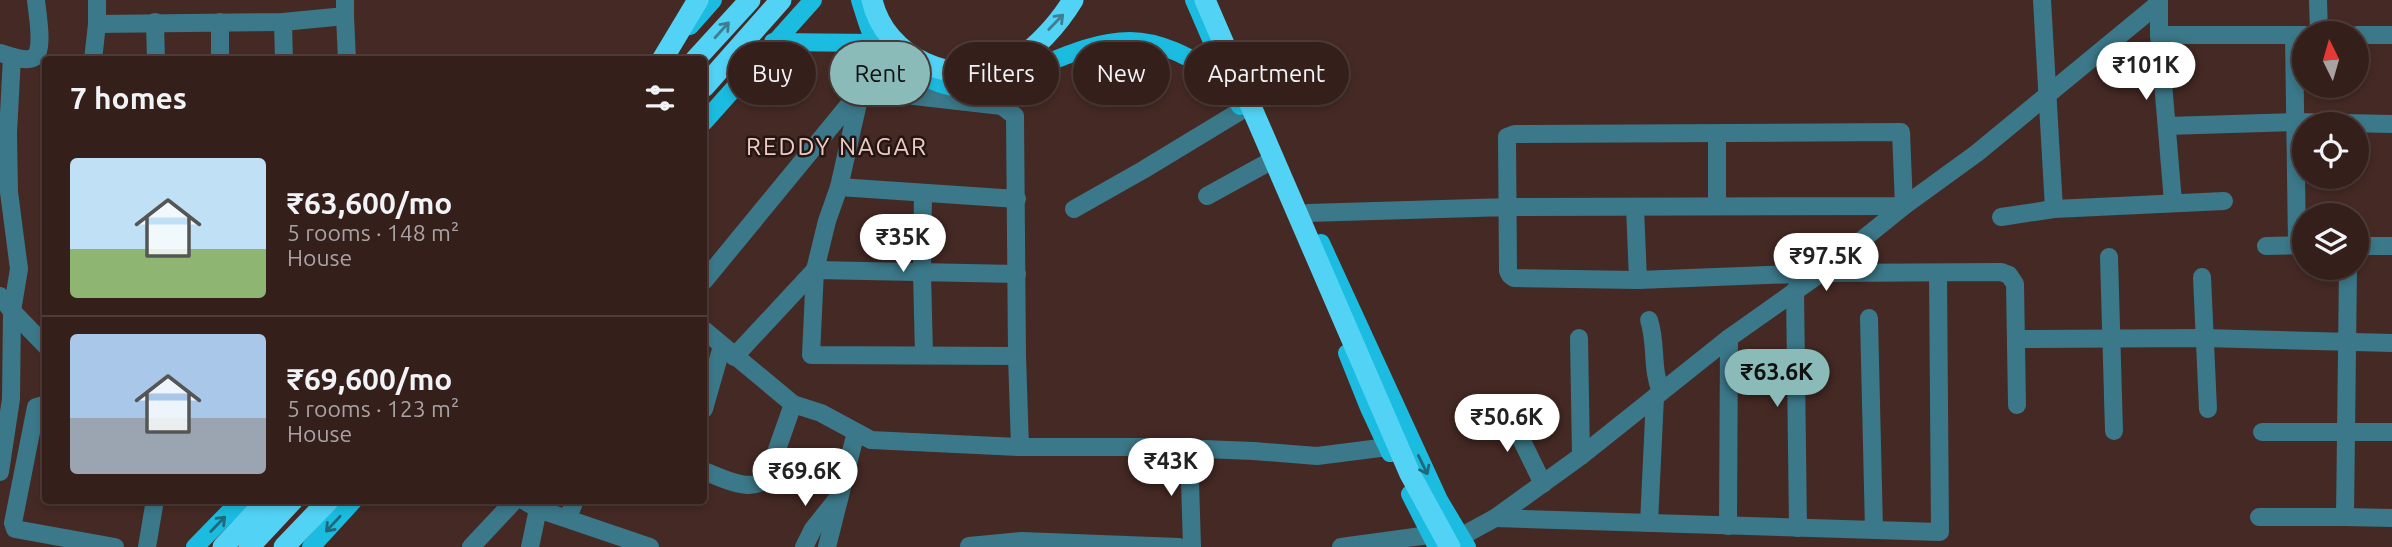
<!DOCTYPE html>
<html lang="en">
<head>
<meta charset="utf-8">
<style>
	body { margin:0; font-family:Ubuntu,sans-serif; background:#3c2724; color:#f1f3f6; height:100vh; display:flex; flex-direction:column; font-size:26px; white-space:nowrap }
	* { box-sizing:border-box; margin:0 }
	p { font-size:23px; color:#a9a2a3 }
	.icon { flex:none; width:38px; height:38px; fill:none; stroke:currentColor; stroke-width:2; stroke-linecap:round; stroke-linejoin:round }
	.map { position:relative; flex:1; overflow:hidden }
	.side { position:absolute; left:42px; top:56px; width:665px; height:448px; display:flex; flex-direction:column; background:#341f1b; border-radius:7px; box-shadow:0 4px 10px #0003,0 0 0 2px #4e3d3a }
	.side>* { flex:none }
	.banner { position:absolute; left:728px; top:42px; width:665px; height:63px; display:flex; gap:14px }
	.needle { width:46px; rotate:355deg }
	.buttons { position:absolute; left:2292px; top:21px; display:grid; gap:14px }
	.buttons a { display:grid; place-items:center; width:77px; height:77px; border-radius:50%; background:#341f1b; box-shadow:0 4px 10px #0003,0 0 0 2px #4e3d3a; font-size:35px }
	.price { position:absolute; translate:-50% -60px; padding:0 16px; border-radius:24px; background:#fff; color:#222; font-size:23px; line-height:46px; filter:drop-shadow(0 2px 4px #0008) }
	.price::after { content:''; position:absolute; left:50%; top:42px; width:21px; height:16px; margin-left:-10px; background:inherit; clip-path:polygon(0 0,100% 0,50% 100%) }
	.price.active { background:#8bbbb9; color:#111 }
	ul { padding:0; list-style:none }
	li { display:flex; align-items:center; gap:21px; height:175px; padding:0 28px }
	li+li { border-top:2px solid #4e3d3a }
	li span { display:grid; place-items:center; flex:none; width:196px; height:140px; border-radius:7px; color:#555 }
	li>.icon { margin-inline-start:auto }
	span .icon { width:84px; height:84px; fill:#fffc; stroke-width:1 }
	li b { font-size:30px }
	h2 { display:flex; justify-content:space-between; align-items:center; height:84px; padding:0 28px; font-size:30px }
	.chip { padding:0 24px; border-radius:32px; background:#341f1b; box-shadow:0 4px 10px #0003,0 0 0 2px #4e3d3a; font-size:24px; line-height:63px }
	.chip.active { background:#8bbbb9; color:#111 }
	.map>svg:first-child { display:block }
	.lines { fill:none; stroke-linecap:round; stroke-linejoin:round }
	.minor { stroke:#3b7889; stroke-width:18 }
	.major { stroke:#1bbce0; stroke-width:18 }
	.highway { stroke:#52d3f5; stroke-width:21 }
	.highway-bridge { stroke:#52d3f5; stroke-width:21 }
	.oneway { stroke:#3d7e8f }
	.oneway2 { stroke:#1f697a }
	.labels { text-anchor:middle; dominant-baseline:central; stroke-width:5; stroke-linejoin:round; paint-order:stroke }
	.neighbourhood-label { font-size:24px; letter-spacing:2px; fill:#efcac2; stroke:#231613 }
</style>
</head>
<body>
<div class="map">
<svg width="2392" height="547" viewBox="0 0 2392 547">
	<rect width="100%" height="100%" fill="#452924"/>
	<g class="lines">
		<g class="minor">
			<path d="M97 0V24L283 22 345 16V0"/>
			<path d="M2042 0 2054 209"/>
			<path d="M2159 0V35L2173 202"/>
			<path d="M2318 0 2319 33"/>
			<path d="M345 16 347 60"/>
			<path d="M155 22 156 60"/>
			<path d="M283 22 284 60"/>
			<path d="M2159 35H2305"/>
			<path d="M2294 35 2297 245"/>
			<path d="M2357 35H2392"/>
			<path d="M0 53C8 55 24 62 33 58 45 53 37 12 36 0"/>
			<path d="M12 57 8 133 9 192 19 269 12 311 46 346"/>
			<path d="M93 60 97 24"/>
			<path d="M220 60V22"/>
			<path d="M2167 126 2295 122 2392 124"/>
			<path d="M1717 134V205"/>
			<path d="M839 187 1017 199"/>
			<path d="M923 193 922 273 924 355"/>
			<path d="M1207 196 1267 163"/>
			<path d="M1635 207 1638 280 1821 273 2001 272 2009 275 2015 284 2017 405"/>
			<path d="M1074 209 1143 170 1242 110"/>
			<path d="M1308 213 1508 207 1904 206 1901 132 1515 134 1507 137 1508 271 1510 275 1514 278 1638 280"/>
			<path d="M2001 217 2054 209 2224 201"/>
			<path d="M2266 246 2305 245"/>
			<path d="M2357 246H2392"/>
			<path d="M2109 257 2114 431"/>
			<path d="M2202 277 2208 409"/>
			<path d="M704 281 861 90 1002 106 1015 116 1017 356 811 355 815 270 827 221 839 187 861 90 867 43"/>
			<path d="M1795 290 1798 528"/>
			<path d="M0 296 12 311 11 399 0 472"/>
			<path d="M1869 318 1874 530"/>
			<path d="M1649 320C1657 344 1651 368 1661 392"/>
			<path d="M704 330 793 404 821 413 871 440 1020 447 1017 356"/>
			<path d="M1579 338 1581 456"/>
			<path d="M2016 339 2203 338 2392 343"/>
			<path d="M734 357 815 270 1017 274"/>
			<path d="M46 404 36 407 13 523 15 529 115 547"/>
			<path d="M1506 408 1543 484"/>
			<path d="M704 409 722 346"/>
			<path d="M2262 432H2392"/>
			<path d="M1020 447H1152L1254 451 1317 456 1388 447"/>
			<path d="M1189 448 1192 547"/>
			<path d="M704 471C722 478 751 494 767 478L793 404"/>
			<path d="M523 500 538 509 650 547"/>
			<path d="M2259 517H2345L2348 268"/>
			<path d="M2345 517 2392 518"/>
			<path d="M568 518 575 500"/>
			<path d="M1495 518 1940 532 1938 273"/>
			<path d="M1649 523 1655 397"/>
			<path d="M1728 526 1729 338"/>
			<path d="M1462 536 1495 518 1581 456 1729 338 1821 273 1904 206 1977 153 2159 3"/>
			<path d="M969 546 1022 541 1179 547"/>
			<path d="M147 547 155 500"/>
			<path d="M471 547 515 500"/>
			<path d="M530 547 538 509"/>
			<path d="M804 547 813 529 837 499"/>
			<path d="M827 547 856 432"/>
			<path d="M1341 547 1429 535"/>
		</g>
		<g class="major">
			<path d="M860 0C874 44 873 49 915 72 926 78 943 86 955 87 1014 90 1069 41 1130 41 1166 41 1198 63 1228 80"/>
			<path d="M1194 0 1240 106"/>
			<path d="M690 26 713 0"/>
			<path d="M773 42 874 43"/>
			<path d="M704 122 813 0"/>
			<path d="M1321 243 1439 500 1467 547"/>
			<path d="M1347 353 1369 408 1390 453"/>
			<path d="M1410 494 1437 547"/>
			<path d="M195 547 241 500"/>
			<path d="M311 547 354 500"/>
		</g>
		<g class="highway">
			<path d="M872 0C885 58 955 89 1009 64 1034 52 1059 23 1073 0"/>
			<path d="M1205 0 1410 474 1450 547"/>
			<path d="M695 60 750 0"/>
			<path d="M704 87 781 0"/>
			<path d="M223 547 267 500"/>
			<path d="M249 547 293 500"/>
			<path d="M284 547 329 500"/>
		</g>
		<path class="highway-bridge" d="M662 60 698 0"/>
	</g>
	<defs><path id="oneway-shaft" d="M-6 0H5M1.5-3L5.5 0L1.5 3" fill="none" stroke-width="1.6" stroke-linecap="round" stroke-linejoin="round" transform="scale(1.75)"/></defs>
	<g class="oneway">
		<use href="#oneway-shaft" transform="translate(1056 22) rotate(-46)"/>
		<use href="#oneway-shaft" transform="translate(722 30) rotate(-48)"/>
	</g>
	<g class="oneway2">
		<use href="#oneway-shaft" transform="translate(1423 465) rotate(64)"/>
		<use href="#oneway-shaft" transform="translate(218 524) rotate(-46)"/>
		<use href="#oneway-shaft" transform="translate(333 524) rotate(133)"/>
	</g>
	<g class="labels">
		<g class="neighbourhood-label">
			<text x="837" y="146">REDDY NAGAR</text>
		</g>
	</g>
</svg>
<div class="buttons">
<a><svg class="needle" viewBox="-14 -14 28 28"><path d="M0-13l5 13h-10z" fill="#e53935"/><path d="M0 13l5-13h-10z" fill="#a9a2a3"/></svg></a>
<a><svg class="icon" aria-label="locate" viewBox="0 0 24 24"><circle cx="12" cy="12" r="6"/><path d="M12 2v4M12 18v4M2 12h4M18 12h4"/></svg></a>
<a><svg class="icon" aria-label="layers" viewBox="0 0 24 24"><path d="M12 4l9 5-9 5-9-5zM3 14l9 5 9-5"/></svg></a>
</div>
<b class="price" style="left:2146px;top:102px">₹101K</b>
<b class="price" style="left:903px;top:274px">₹35K</b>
<b class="price" style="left:1826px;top:293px">₹97.5K</b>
<b class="price active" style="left:1777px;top:409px">₹63.6K</b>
<b class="price" style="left:1507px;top:454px">₹50.6K</b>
<b class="price" style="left:1171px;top:498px">₹43K</b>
<b class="price" style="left:805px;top:508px">₹69.6K</b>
<div class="banner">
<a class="chip">Buy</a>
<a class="chip active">Rent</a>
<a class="chip">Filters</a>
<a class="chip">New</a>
<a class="chip">Apartment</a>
</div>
<section class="side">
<h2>7 homes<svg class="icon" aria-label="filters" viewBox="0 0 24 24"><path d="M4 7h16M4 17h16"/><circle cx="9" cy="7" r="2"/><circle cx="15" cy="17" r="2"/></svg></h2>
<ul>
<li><span style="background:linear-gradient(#bfe0f5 65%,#8fb573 0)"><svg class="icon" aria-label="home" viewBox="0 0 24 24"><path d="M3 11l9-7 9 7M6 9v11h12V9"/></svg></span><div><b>₹63,600/mo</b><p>5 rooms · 148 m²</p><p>House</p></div></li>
<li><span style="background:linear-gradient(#a9c7e8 60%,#9aa5b1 0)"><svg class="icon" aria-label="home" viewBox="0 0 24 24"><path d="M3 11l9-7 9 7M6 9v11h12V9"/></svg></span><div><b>₹69,600/mo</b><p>5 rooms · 123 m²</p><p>House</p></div></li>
</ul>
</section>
</div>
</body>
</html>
